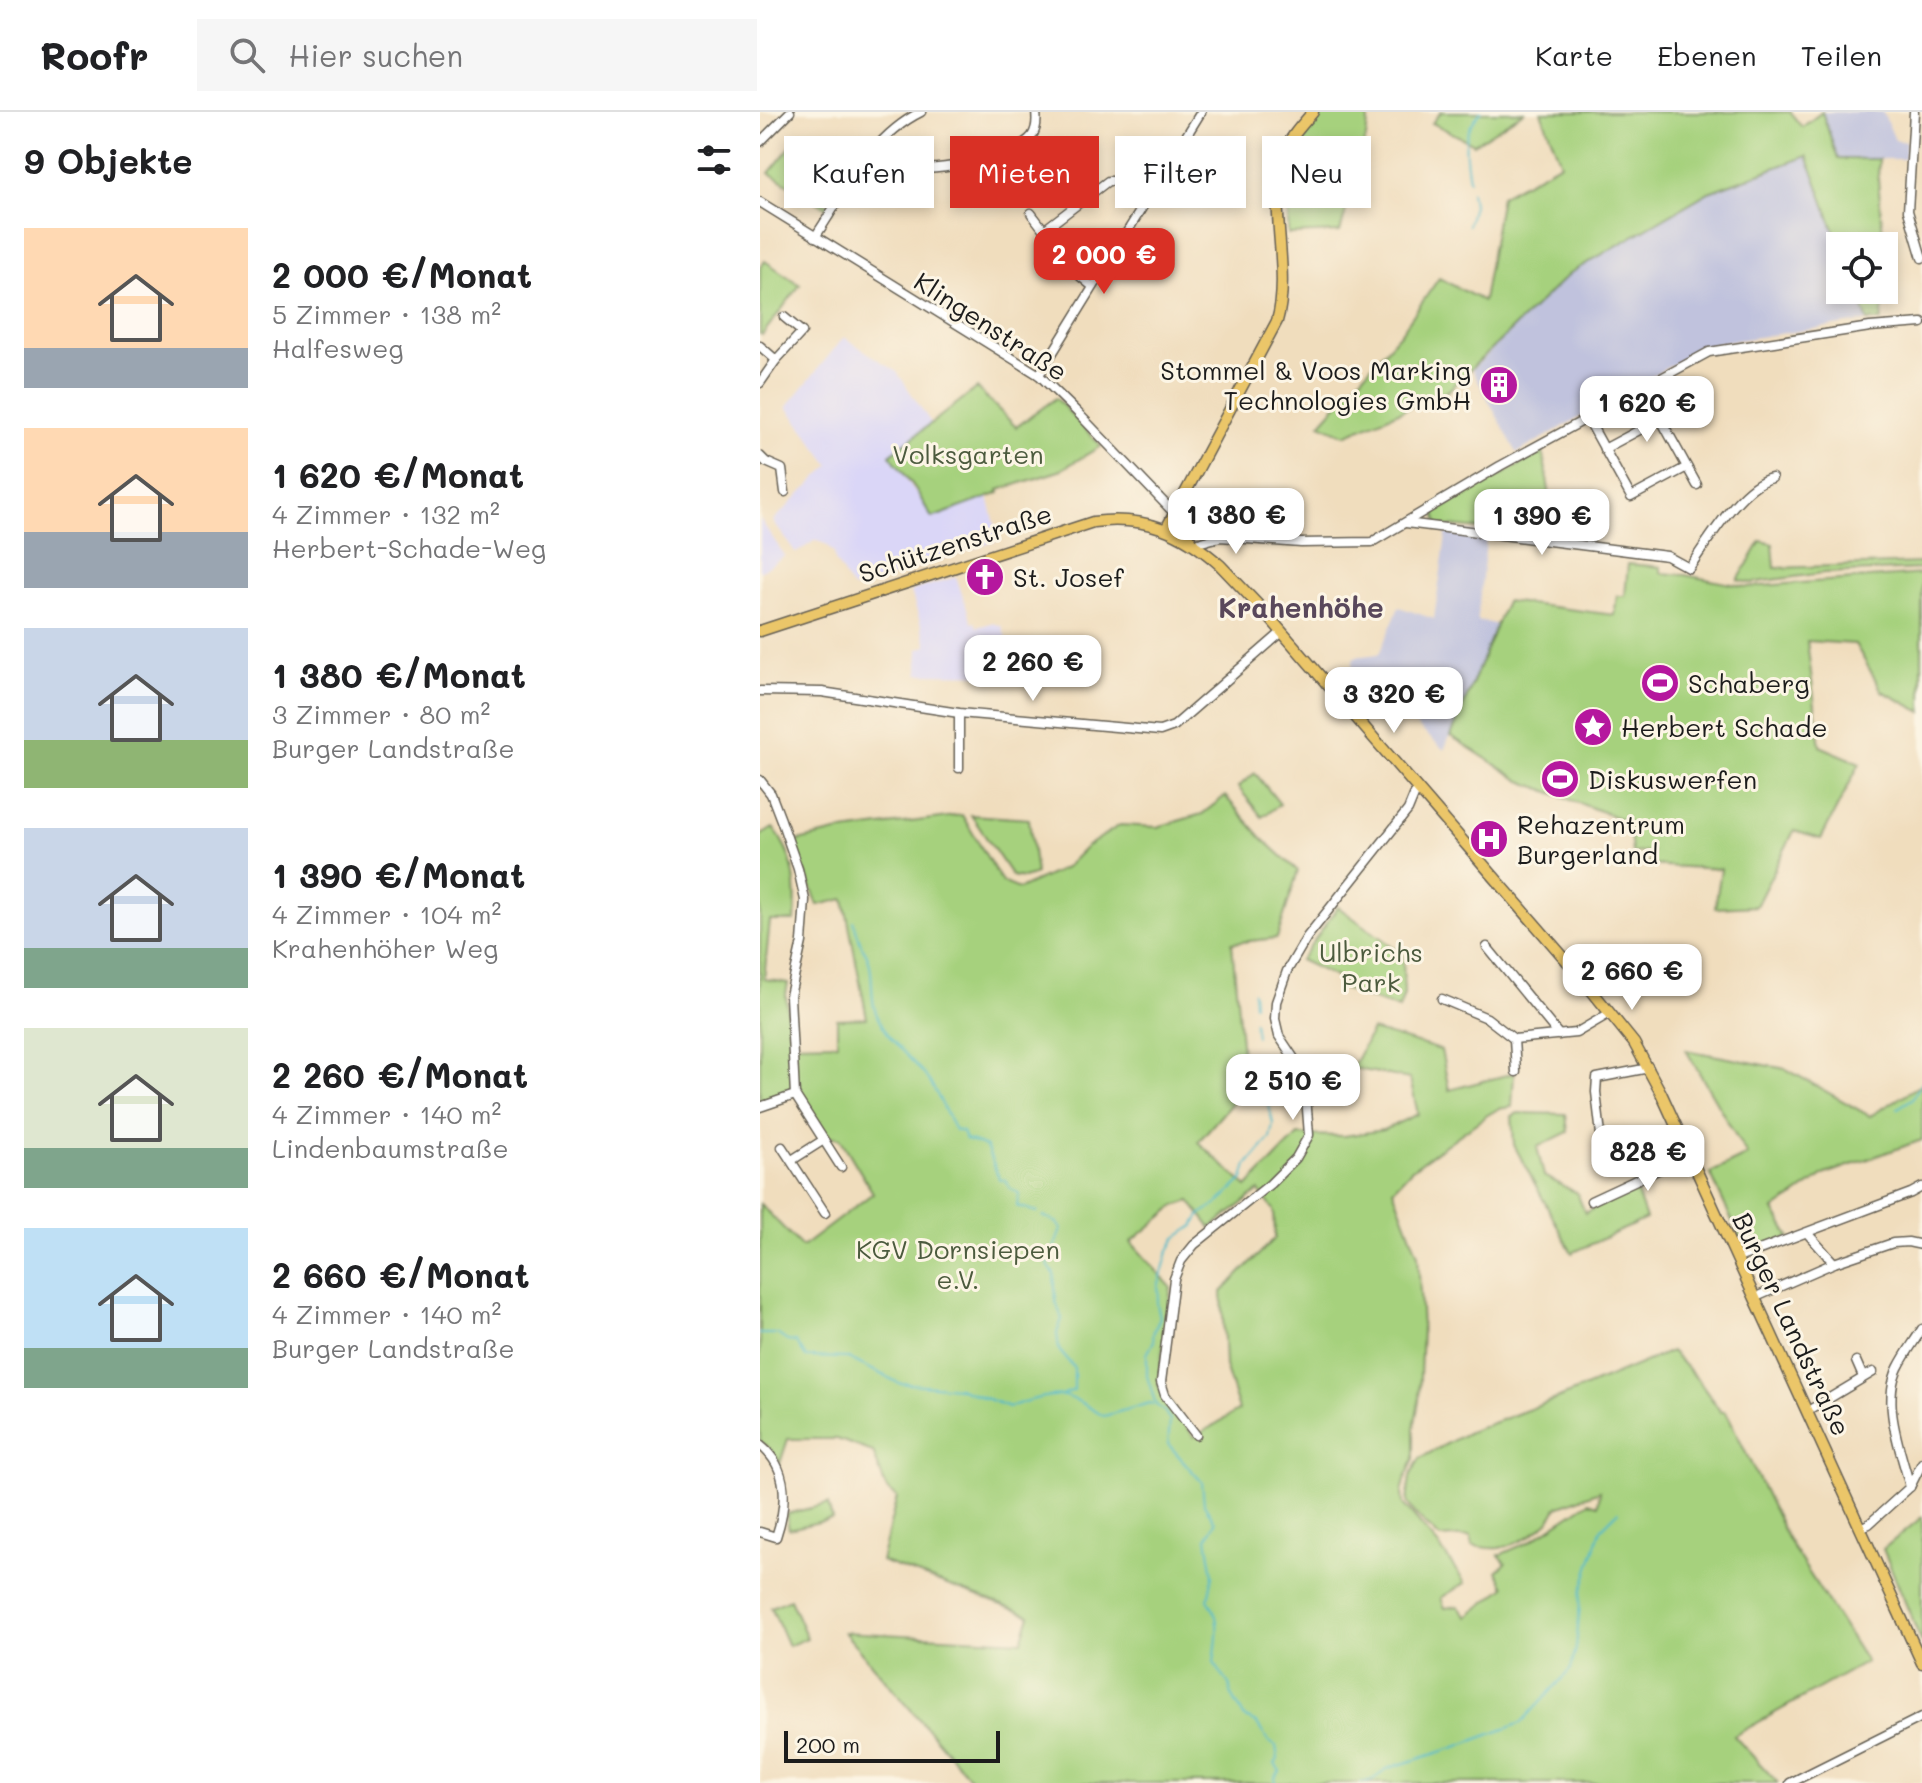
<!DOCTYPE html>
<html lang="de">
<head>
<meta charset="utf-8">
<style>
	body { margin:0; font-family:Mali,sans-serif; background:#f6f6f6; color:#202124; height:100vh; display:flex; flex-direction:column; font-size:30px; white-space:nowrap }
	* { box-sizing:border-box; margin:0 }
	p { font-size:26px; color:#757577 }
	.icon { flex:none; width:44px; height:44px; fill:none; stroke:currentColor; stroke-width:2; stroke-linecap:round; stroke-linejoin:round }
	.map { position:relative; flex:1; overflow:hidden }
	.side { display:flex; flex-direction:column; background:#fff; width:760px }
	.side>* { flex:none }
	.top-card { position:absolute; left:24px; top:24px; width:760px; height:72px; display:flex; gap:16px }
	.controls { position:absolute; left:1066px; top:120px; display:grid; gap:16px }
	.controls a { display:grid; place-items:center; width:72px; height:72px; border-radius:0px; background:#fff; box-shadow:0 4px 12px #0003; font-size:40px }
	.scale { position:absolute; left:24px; bottom:20px; width:216px; box-sizing:border-box; padding-left:8px; border:4px solid #1c1c1c; border-top:0; font-size:22px; line-height:28px; white-space:nowrap; color:#1c1c1c; -webkit-text-stroke:6px #fcf5e5; paint-order:stroke }
	.price { position:absolute; translate:-50% -68px; padding:0 18px; border-radius:16px; background:#fff; color:#222; font-size:26px; line-height:52px; filter:drop-shadow(0 2px 4px #0008) }
	.price::after { content:''; position:absolute; left:50%; top:48px; width:24px; height:18px; margin-left:-12px; background:inherit; clip-path:polygon(0 0,100% 0,50% 100%) }
	.price.current { background:#d93025; color:#fff }
	ul { padding:0; list-style:none }
	li { display:flex; align-items:center; gap:24px; height:200px; padding:0 24px }
	li span { display:grid; place-items:center; flex:none; width:224px; height:160px; border-radius:0px; color:#555 }
	li>.icon { margin-inline-start:auto }
	span .icon { width:96px; height:96px; fill:#fffc; stroke-width:1 }
	li b { font-size:34px }
	h2 { display:flex; justify-content:space-between; align-items:center; height:96px; padding:0 24px; font-size:34px }
	.tag { padding:0 28px; border-radius:0px; background:#fff; box-shadow:0 4px 12px #0003; font-size:28px; line-height:72px }
	.tag.current { background:#d93025; color:#fff }
	header { display:flex; align-items:center; gap:48px; box-sizing:border-box; height:112px; padding:0 40px; background:#fff; border-bottom:2px solid #e0e0e0 }
	header strong { font-size:38px }
	nav { display:flex; gap:44px; margin-inline-start:auto; font-size:28px }
	.search { width:560px; height:72px; background:#f6f6f6; display:flex; align-items:center; gap:20px; box-sizing:border-box; padding:0 28px; border-radius:0px; color:#757577; font-size:30px }
	main { display:flex; flex:1; min-height:0 }
	.map>svg:first-child { display:block }
	.built { fill:#dad6f7 }
	.industrial { fill:#c0c2dd }
	.green { fill:#a6d17d; stroke:#61764c; stroke-width:2; fill-rule:evenodd }
	.lines { fill:none; stroke-linecap:round; stroke-linejoin:round }
	.stream { stroke:#4db9c9; stroke-width:2 }
	.minor-casing { stroke:#666054; stroke-width:11 }
	.major-casing { stroke:#666054; stroke-width:13 }
	.minor { stroke:#fff; stroke-width:8 }
	.major { stroke:#ebc669; stroke-width:10 }
	.labels { text-anchor:middle; dominant-baseline:central; stroke-width:6; stroke-linejoin:round; paint-order:stroke }
	.street-label { font-size:26px; fill:#1c1c1c; stroke:#fcf5e5 }
	.poi-label { font-size:26px; fill:#1c1c1c; stroke:#fcf5e5; text-anchor:start }
	.park-label { font-size:26px; fill:#4c5b3e; stroke:#fcf5e5 }
	.neighbourhood-label { font-size:28px; font-weight:bold; fill:#59485b; stroke:#fcf5e5 }
</style>
</head>
<body>
<header>
<strong>Roofr</strong>
<div class="search"><svg class="icon" aria-label="search" viewBox="0 0 24 24"><circle cx="10" cy="10" r="6"/><path d="M15 15l6 6"/></svg>Hier suchen</div>
<nav><a>Karte</a><a>Ebenen</a><a>Teilen</a></nav>
</header>
<main>
<section class="side">
<h2>9 Objekte<svg class="icon" aria-label="filters" viewBox="0 0 24 24"><path d="M4 7h16M4 17h16"/><circle cx="9" cy="7" r="2"/><circle cx="15" cy="17" r="2"/></svg></h2>
<ul>
<li><span style="background:linear-gradient(#ffd9b3 75%,#9aa5b1 0)"><svg class="icon" aria-label="home" viewBox="0 0 24 24"><path d="M3 11l9-7 9 7M6 9v11h12V9"/></svg></span><div><b>2 000 €/Monat</b><p>5 Zimmer · 138 m²</p><p>Halfesweg</p></div></li>
<li><span style="background:linear-gradient(#ffd9b3 65%,#9aa5b1 0)"><svg class="icon" aria-label="home" viewBox="0 0 24 24"><path d="M3 11l9-7 9 7M6 9v11h12V9"/></svg></span><div><b>1 620 €/Monat</b><p>4 Zimmer · 132 m²</p><p>Herbert-Schade-Weg</p></div></li>
<li><span style="background:linear-gradient(#c9d6e8 70%,#8fb573 0)"><svg class="icon" aria-label="home" viewBox="0 0 24 24"><path d="M3 11l9-7 9 7M6 9v11h12V9"/></svg></span><div><b>1 380 €/Monat</b><p>3 Zimmer · 80 m²</p><p>Burger Landstraße</p></div></li>
<li><span style="background:linear-gradient(#c9d6e8 75%,#7fa58c 0)"><svg class="icon" aria-label="home" viewBox="0 0 24 24"><path d="M3 11l9-7 9 7M6 9v11h12V9"/></svg></span><div><b>1 390 €/Monat</b><p>4 Zimmer · 104 m²</p><p>Krahenhöher Weg</p></div></li>
<li><span style="background:linear-gradient(#dfe7d0 75%,#7fa58c 0)"><svg class="icon" aria-label="home" viewBox="0 0 24 24"><path d="M3 11l9-7 9 7M6 9v11h12V9"/></svg></span><div><b>2 260 €/Monat</b><p>4 Zimmer · 140 m²</p><p>Lindenbaumstraße</p></div></li>
<li><span style="background:linear-gradient(#bfe0f5 75%,#7fa58c 0)"><svg class="icon" aria-label="home" viewBox="0 0 24 24"><path d="M3 11l9-7 9 7M6 9v11h12V9"/></svg></span><div><b>2 660 €/Monat</b><p>4 Zimmer · 140 m²</p><p>Burger Landstraße</p></div></li>
</ul>
</section>
<div class="map">
<svg width="1162" height="1671" viewBox="0 0 1162 1671">
	<rect width="100%" height="100%" fill="#fcf5e5"/>
	<filter id="ink" filterUnits="userSpaceOnUse"><feTurbulence type="fractalNoise" baseFrequency=".0125" numOctaves="2"/><feDisplacementMap in="SourceGraphic" scale="16" xChannelSelector="R" yChannelSelector="G"/><feConvolveMatrix kernelMatrix="1 2 1 2 8 2 1 2 1" color-interpolation-filters="sRGB"/></filter>
	<filter id="wash" filterUnits="userSpaceOnUse"><feTurbulence type="fractalNoise" baseFrequency=".006" numOctaves="4" result="noise"/><feDisplacementMap in="SourceGraphic" scale="32" xChannelSelector="R" yChannelSelector="G"/><feGaussianBlur stdDeviation="1.8" result="paint"/><feColorMatrix in="noise" values="0 0 0 0 0 0 0 0 0 0 0 0 0 0 0 0 0 1.4 0 .05"/><feComposite in="paint" operator="in"/></filter>
	<g filter="url(#wash)">
		<rect width="100%" height="100%" fill="#f0ddbd"/>
		<g class="built">
			<path d="M84 225 137 260 171 311 130 343 172 405 228 385 239 428 95 477 91 475 75 448 74 440 65 432 56 428 36 441 13 409 70 353 27 295Z"/>
			<path d="M0 407 25 444 0 460Z"/>
			<path d="M196 465 212 511 215 510 217 515 232 511 242 514 258 563 158 562V537L167 534 151 479Z"/>
		</g>
		<g class="industrial">
			<path d="M1062 0H1123L1135 28 1146 30 1145 47H1078Z"/>
			<path d="M1048 44 1080 134V178H1096L1108 209 964 230 940 237 757 341 712 258 810 161 949 80Z"/>
			<path d="M687 417 727 422 717 508 738 513 684 638 619 580 601 596 588 578 594 545 619 542 639 495 674 507Z"/>
		</g>
		<g class="green">
			<path d="M564 0H609L606 26 580 120 528 122C530 66 523 43 564 0Z"/>
			<path d="M681 0H764L714 32 672 11Z"/>
			<path d="M781 0H1030L1042 15 1062 0 1078 47H1119L1118 67 1127 166 1121 209H1108L1096 178H1124V134H1080L1047 44 949 80 810 161 688 279 585 323 560 312 640 222 679 166 723 189 741 84 801 51Z"/>
			<path d="M36 28 64 57 51 81 70 94 72 99 9 61Z"/>
			<path d="M5 149 40 173 2 223 0 222V156Z"/>
			<path d="M217 276 256 315 296 286 341 334 299 359 239 378 240 381 172 406 154 375 130 343Z"/>
			<path d="M783 340 796 424 678 413 675 400Z"/>
			<path d="M1001 429 1013 432 1015 456 1162 451V457L1064 461 990 471 978 468Z"/>
			<path d="M868 452 901 455V461L925 463 987 475 1162 462V600L1122 579 1095 532 1047 529 1060 634 1100 651 1061 727 1034 719 996 794 955 796 961 757 888 753 892 740 872 741 869 710 761 669 691 624 746 489 854 503 857 484H865Z"/>
			<path d="M495 661 520 692 502 705 478 675Z"/>
			<path d="M465 684 502 726 538 759 517 826 472 831 485 976 438 1030 487 1075 538 1023 584 1024 623 1018 658 1002 650 967 592 956 612 918 681 938 689 978 754 961 752 995 738 997 726 1004 652 1057 633 1077 658 1143 662 1216 659 1289 654 1316V1347L646 1364 642 1381 643 1392 679 1434 705 1471 681 1486 685 1496 698 1494 707 1505 745 1475 737 1459 746 1451 739 1443 769 1430 829 1390 838 1393 840 1379 797 1395C789 1416 761 1432 739 1436 730 1437 721 1435 712 1434L711 1424 680 1426 655 1402 647 1390 650 1364 660 1346 709 1320 799 1286 911 1239 938 1268 961 1300 964 1299 969 1306 1028 1428 1106 1550 974 1624 1018 1671H214L84 1520 262 1529 270 1503 121 1449 137 1385 126 1376 113 1340 77 1327H28L20 1351 9 1336 0 1329V1092L42 1135 113 1081 80 1026 63 1023 38 981 29 980 0 991V724L13 716C36 744 37 774 35 809H10L4 867 28 871 26 883 30 932 77 931V907L107 906 84 787 58 793 34 730 76 720 202 703 242 770 259 777 305 756 326 735 360 713 397 715 442 702ZM499 1079 514 1098 515 1126 462 1180 465 1254 479 1298 434 1325 398 1273 411 1175 371 1130 415 1094 430 1089 451 1116Z"/>
			<path d="M211 703 269 707 276 762 264 766 252 764Z"/>
			<path d="M578 795 643 842 644 882 639 897 581 876 584 869 540 848Z"/>
			<path d="M926 938 1026 957 1110 1004 1162 972V1028L1066 1062 1014 1098 1030 1125 986 1139 950 1061 987 1043Z"/>
			<path d="M758 1001 806 1002 808 1020 777 1035 784 1064 817 1081 825 1101 875 1075 886 1107 812 1141 754 1033 752 1004Z"/>
			<path d="M68 1392 72 1407 29 1417 26 1402Z"/>
			<path d="M1162 1405V1531L1123 1437Z"/>
			<path d="M30 1487 47 1526 28 1534 11 1495Z"/>
		</g>
		<g class="lines">
			<g class="stream">
				<path d="M709 68C705 42 700 21 721 0"/>
				<path d="M708 113 713 93 711 80"/>
				<path d="M93 809 102 835C115 850 110 877 114 894 122 927 151 943 169 969 179 983 186 1003 195 1018L202 1020 205 1027 226 1035 240 1068H245L250 1076 259 1082 257 1094 277 1100"/>
				<path d="M493 880 494 892"/>
				<path d="M494 910 496 924"/>
				<path d="M498 942 513 1012 510 1026 487 1053 483 1067 456 1093 441 1102 434 1114 416 1126 408 1140 398 1175 399 1182 397 1192 400 1205 393 1222 394 1229 387 1242V1264L396 1293 405 1300 410 1309 408 1332 442 1370 444 1392 455 1410 447 1426 453 1463 448 1488C463 1508 456 1528 454 1551L469 1572 471 1581 484 1605 496 1611 509 1630 516 1634 518 1647 515 1652 520 1659 515 1665 516 1671"/>
				<path d="M1138 996 1152 987 1162 970"/>
				<path d="M283 1104 297 1111 301 1117 288 1153 294 1162 296 1190 302 1207 297 1221 299 1238 314 1256V1278L304 1282"/>
				<path d="M0 1222H17L27 1229 36 1230 46 1245 88 1246 139 1271 198 1276 249 1295C262 1290 292 1281 305 1284 320 1288 331 1297 344 1304L390 1291 393 1292"/>
				<path d="M601 1671 612 1668 629 1656 693 1636 761 1611 811 1557 816 1536 821 1481 841 1417 858 1400"/>
			</g>
		</g>
	</g>
	<g filter="url(#ink)">
		<g class="lines">
			<g class="minor-casing">
				<g id="minor">
					<path d="M1154 0 1148 99 1162 146"/>
					<path d="M0 30 30 0"/>
					<path d="M116 34C130 42 145 52 160 56 182 60 259 42 272 24 277 17 277 8 276 0"/>
					<path d="M0 90 279 263 317 300 414 401"/>
					<path d="M271 101 284 118"/>
					<path d="M55 125C86 79 110 25 161 0"/>
					<path d="M332 174 321 165 284 118 348 69H358L383 89"/>
					<path d="M0 234 16 248"/>
					<path d="M279 263 441 0"/>
					<path d="M0 271 16 248 42 220 24 205"/>
					<path d="M900 306 937 373"/>
					<path d="M828 307 871 385 927 355"/>
					<path d="M844 337 915 299"/>
					<path d="M0 344 6 350 22 357 25 380"/>
					<path d="M646 411 907 444 929 456C947 431 981 372 1012 366"/>
					<path d="M434 432 460 425 541 431 612 430 740 354 949 240 1110 215 1162 211"/>
					<path d="M0 579 62 580 199 601 400 619 414 614 522 520"/>
					<path d="M199 601V656"/>
					<path d="M0 668 11 682 21 708 38 757 45 788 42 830 30 884 35 983 81 1055"/>
					<path d="M727 835 799 923"/>
					<path d="M682 887 727 906 754 927 816 921 850 901"/>
					<path d="M754 927 756 960"/>
					<path d="M0 995 35 983"/>
					<path d="M841 1023 836 980 837 966 889 956"/>
					<path d="M22 1035 65 1101"/>
					<path d="M32 1048 62 1029"/>
					<path d="M831 1089 930 1043"/>
					<path d="M1048 1122 1074 1151"/>
					<path d="M978 1146 1151 1081 1162 1075"/>
					<path d="M996 1185 1074 1151 1133 1131 1148 1130 1162 1133"/>
					<path d="M1096 1249 1103 1265"/>
					<path d="M1048 1299 1113 1260"/>
					<path d="M436 1323 405 1283 401 1270 414 1167 421 1149 434 1133 510 1072 536 1046 549 1023 546 984 539 954 519 924 515 907 516 890 527 859 547 825 648 698 657 676"/>
					<path d="M0 1333C30 1357 27 1392 16 1425L0 1420"/>
					<path d="M1150 1375C1141 1339 1121 1291 1138 1256 1145 1242 1154 1230 1162 1217"/>
					<path d="M1102 1415 1109 1412 1150 1375 1162 1351"/>
					<path d="M1030 1671 1162 1605"/>
				</g>
			</g>
			<g class="major-casing">
				<g id="major">
					<path d="M414 401 433 431"/>
					<path d="M406 417 517 209C532 158 506 88 524 41 530 25 542 13 553 0"/>
					<path d="M0 519 333 410C384 403 422 419 460 453L502 497 819 863 874 931 901 981 1162 1551"/>
				</g>
			</g>
			<use href="#minor" class="minor"/>
			<use href="#major" class="major"/>
		</g>
	</g>
	<defs>
		<g id="building-disc" transform="scale(2)"><circle r="9.5" fill="#b5179e" stroke="#fcf5e5"/><path d="M-4-6H4V6H1V3H-1V6H-4ZM-2.5-4.3h1.7v1.8h-1.7ZM.8-4.3h1.7v1.8H.8ZM-2.5-1h1.7V.8h-1.7ZM.8-1h1.7V.8H.8Z" fill="#fff"/></g>
		<g id="church-disc" transform="scale(2)"><circle r="9.5" fill="#b5179e" stroke="#fcf5e5"/><path d="M-1.2-6h2.4v3.5h3.3v2.4h-3.3V6h-2.4V-.1h-3.3v-2.4h3.3Z" fill="#fff"/></g>
		<g id="stadium-disc" transform="scale(2)"><circle r="9.5" fill="#b5179e" stroke="#fcf5e5"/><path d="M0-5a6.5 5 0 1 0 0 10a6.5 5 0 1 0 0-10ZM-3.5-1.8h7v3.6h-7Z" fill="#fff"/></g>
		<g id="sight-disc" transform="scale(2)"><circle r="9.5" fill="#b5179e" stroke="#fcf5e5"/><path d="M0-6L1.8-2.2L6-1.7L2.9 1.2L3.7 5.4L0 3.3L-3.7 5.4L-2.9 1.2L-6-1.7L-1.8-2.2Z" fill="#fff"/></g>
		<g id="hospital-disc" transform="scale(2)"><circle r="9.5" fill="#b5179e" stroke="#fcf5e5"/><path d="M-5-5h3v3.5h4V-5h3V5h-3V1.5h-4V5h-3Z" fill="#fff"/></g>
	</defs>
	<g fill-rule="evenodd">
		<use href="#building-disc" x="739" y="273"/>
		<use href="#church-disc" x="225" y="465"/>
		<use href="#stadium-disc" x="900" y="571"/>
		<use href="#sight-disc" x="833" y="615"/>
		<use href="#stadium-disc" x="800" y="667"/>
		<use href="#hospital-disc" x="729" y="727"/>
	</g>
	<g class="labels">
		<g class="street-label">
			<text transform="translate(231 214) rotate(33)">Klingenstraße</text>
			<text transform="translate(195 431) rotate(-18)">Schützenstraße</text>
			<text transform="translate(1032 1212) rotate(65)">Burger Landstraße</text>
		</g>
		<g class="poi-label">
			<text x="711" y="258" text-anchor="end">Stommel &amp; Voos Marking<tspan x="711" dy="30">Technologies GmbH</tspan></text>
			<text x="253" y="465">St. Josef</text>
			<text x="928" y="571">Schaberg</text>
			<text x="861" y="615">Herbert Schade</text>
			<text x="828" y="667">Diskuswerfen</text>
			<text x="757" y="712">Rehazentrum<tspan x="757" dy="30">Burgerland</tspan></text>
		</g>
		<g class="park-label">
			<text x="208" y="342">Volksgarten</text>
			<text x="611" y="840">Ulbrichs<tspan x="611" dy="30">Park</tspan></text>
			<text x="198" y="1137">KGV Dornsiepen<tspan x="198" dy="30">e.V.</tspan></text>
		</g>
		<g class="neighbourhood-label">
			<text x="541" y="495">Krahenhöhe</text>
		</g>
	</g>
</svg>
<div class="controls">
<a><svg class="icon" aria-label="locate" viewBox="0 0 24 24"><circle cx="12" cy="12" r="6"/><path d="M12 2v4M12 18v4M2 12h4M18 12h4"/></svg></a>
</div>
<div class="scale">200 m</div>
<b class="price current" style="left:344px;top:184px">2 000 €</b>
<b class="price" style="left:887px;top:332px">1 620 €</b>
<b class="price" style="left:476px;top:444px">1 380 €</b>
<b class="price" style="left:782px;top:445px">1 390 €</b>
<b class="price" style="left:273px;top:591px">2 260 €</b>
<b class="price" style="left:634px;top:623px">3 320 €</b>
<b class="price" style="left:872px;top:900px">2 660 €</b>
<b class="price" style="left:533px;top:1010px">2 510 €</b>
<b class="price" style="left:888px;top:1081px">828 €</b>
<div class="top-card">
<a class="tag">Kaufen</a>
<a class="tag current">Mieten</a>
<a class="tag">Filter</a>
<a class="tag">Neu</a>
</div>
</div>
</main>
</body>
</html>
